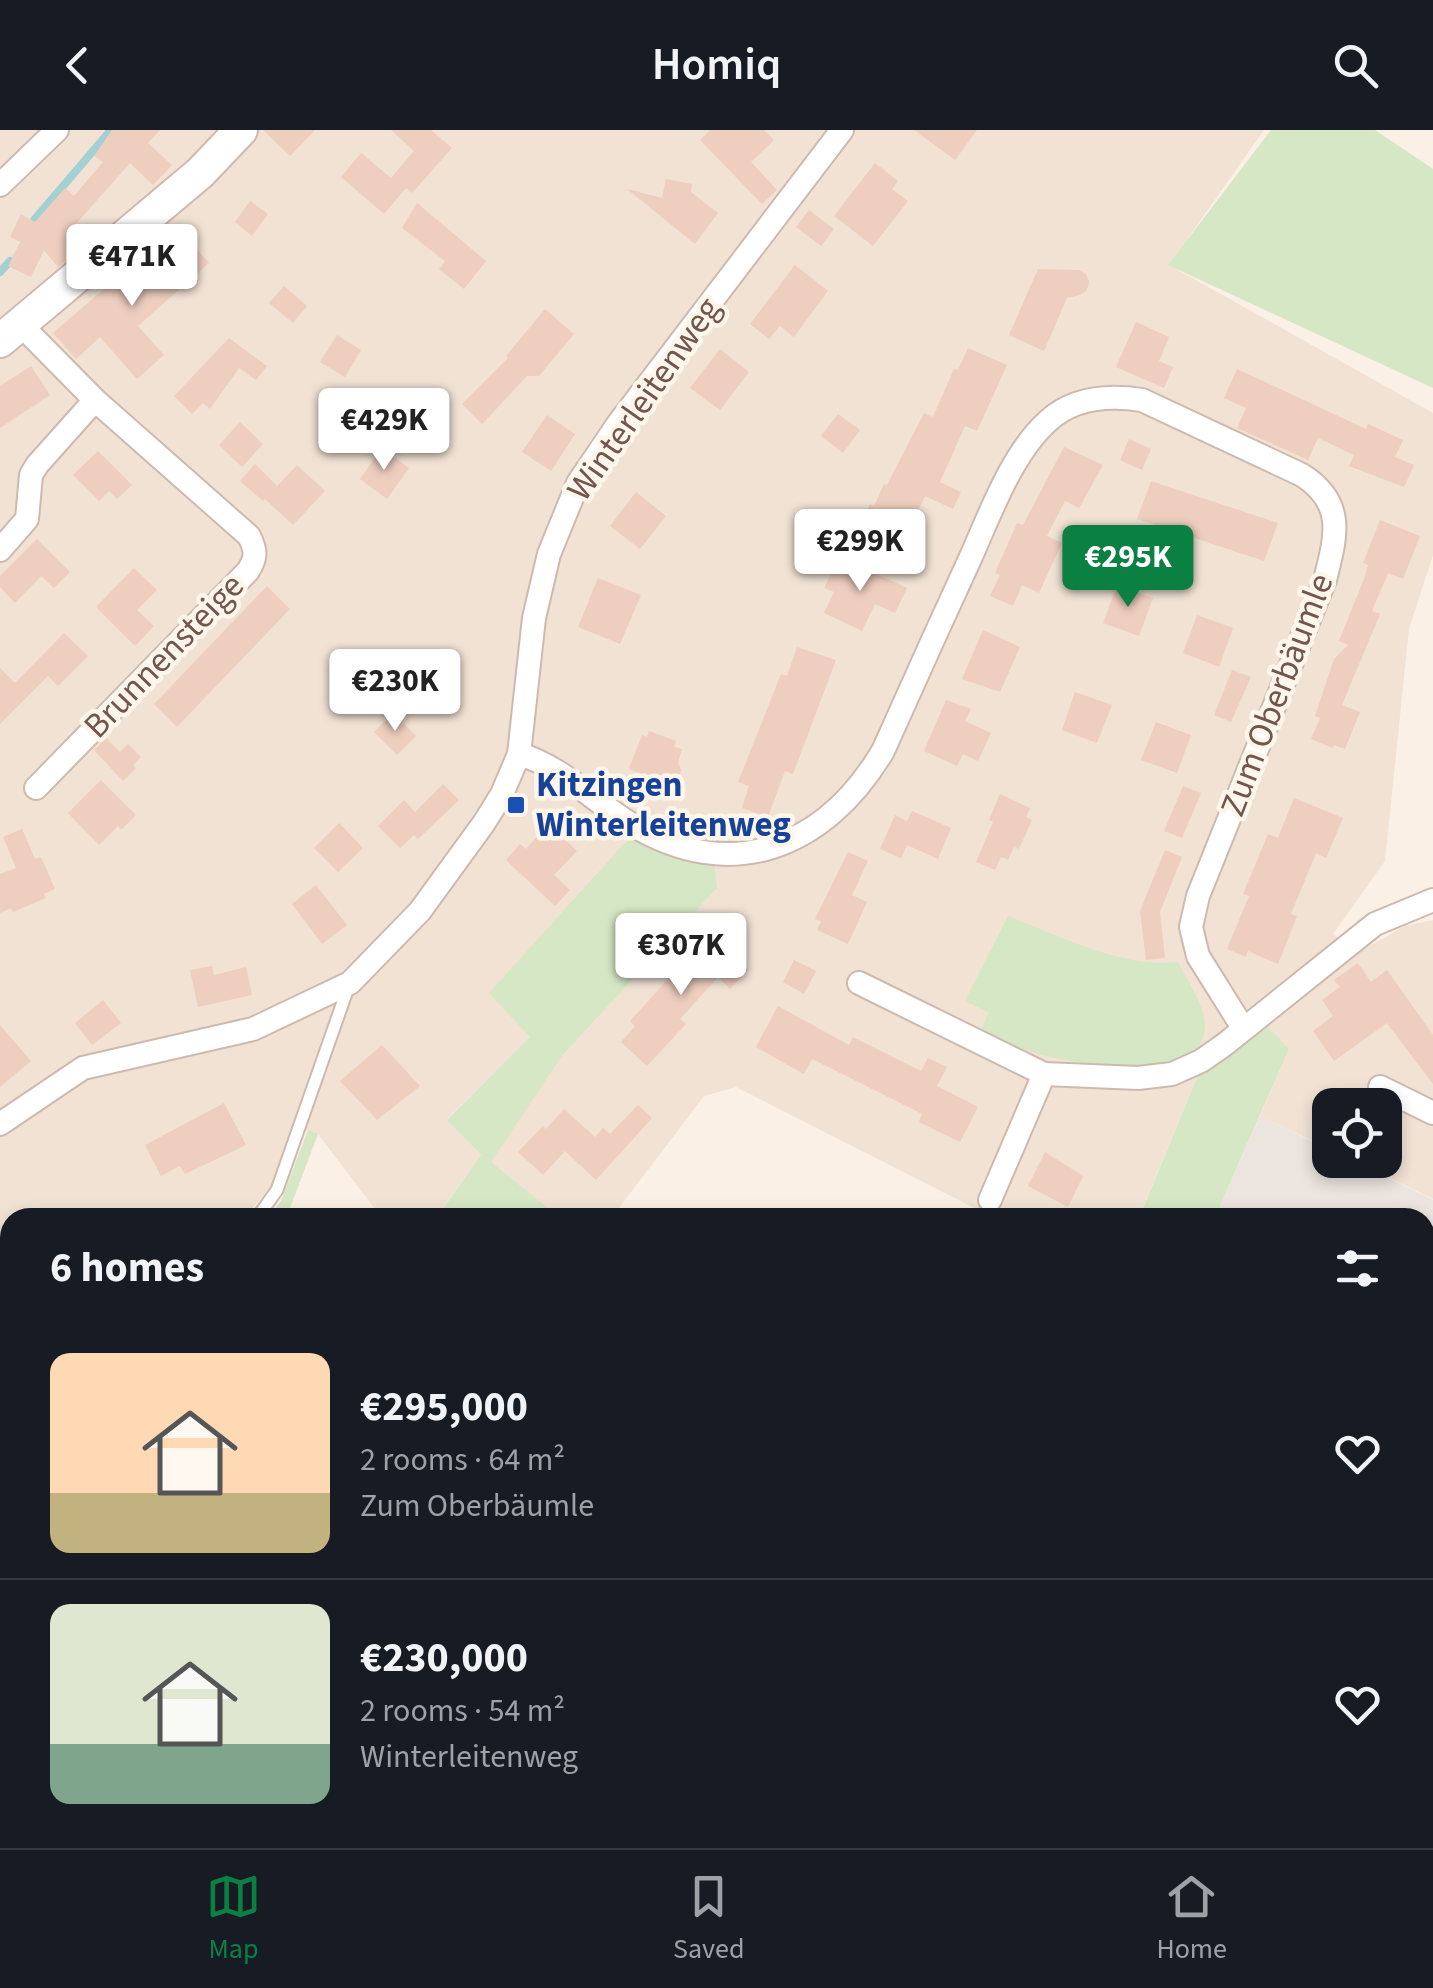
<!DOCTYPE html>
<html lang="en">
<head>
<meta charset="utf-8">
<style>
	body { margin:0; font-family:"Source Sans 3",sans-serif; background:#242831; color:#f1f3f6; height:100vh; display:flex; flex-direction:column; font-size:38px; white-space:nowrap }
	* { box-sizing:border-box; margin:0 }
	p { font-size:32px; color:#9ea1a6 }
	.icon { flex:none; width:55px; height:55px; fill:none; stroke:currentColor; stroke-width:2; stroke-linecap:round; stroke-linejoin:round }
	.map { position:relative; flex:1; overflow:hidden }
	.sheet { position:absolute; left:0px; top:1078px; width:1435px; height:642px; display:flex; flex-direction:column; background:#171b24; border-radius:30px 30px 0 0; box-shadow:0 5px 15px #0003 }
	.sheet>* { flex:none }
	.fabs { position:absolute; left:1312px; top:958px; display:grid; gap:20px }
	.fabs a { display:grid; place-items:center; width:90px; height:90px; border-radius:20px; background:#171b24; box-shadow:0 5px 15px #0003; font-size:50px }
	.price { position:absolute; translate:-50% -85px; padding:0 22px; border-radius:10px; background:#fff; color:#222; font-size:32px; line-height:65px; filter:drop-shadow(0 2px 5px #0008) }
	.price::after { content:''; position:absolute; left:50%; top:60px; width:30px; height:22px; margin-left:-15px; background:inherit; clip-path:polygon(0 0,100% 0,50% 100%) }
	.price.on { background:#0b8043; color:#fff }
	ul { padding:0; list-style:none }
	li { display:flex; align-items:center; gap:30px; height:250px; padding:0 50px }
	li+li { border-top:2px solid #363941 }
	li span { display:grid; place-items:center; flex:none; width:280px; height:200px; border-radius:20px; color:#555 }
	li>.icon { margin-inline-start:auto }
	span .icon { width:120px; height:120px; fill:#fffc; stroke-width:1 }
	li b { font-size:42px }
	h2 { display:flex; justify-content:space-between; align-items:center; height:120px; padding:0 50px; font-size:42px }
	header { display:flex; justify-content:space-between; align-items:center; height:130px; padding:0 50px; background:#171b24; font-size:45px; font-weight:600 }
	.tabs { display:flex; justify-content:space-around; align-items:center; height:140px; border-top:2px solid #363941; background:#171b24; font-size:28px; color:#9ea1a6 }
	.tabs a { display:grid; justify-items:center; gap:5px }
	.tabs .on { color:#0b8043 }
	.map>svg:first-child { display:block }
	.residential { fill:#f1e2d4 }
	.industrial { fill:#ebe4df }
	.green { fill:#d5e7c5 }
	.lines { fill:none; stroke-linecap:round; stroke-linejoin:round }
	.stream { stroke:#a2d0d3; stroke-width:8 }
	.building { fill:#eecebf }
	.service-casing { stroke:#cdbaaf; stroke-width:15 }
	.minor-casing { stroke:#cdbaaf; stroke-width:26 }
	.secondary-casing { stroke:#d0b9ad; stroke-width:36 }
	.service { stroke:#fff; stroke-width:11 }
	.minor { stroke:#fff; stroke-width:22 }
	.secondary { stroke:#fff; stroke-width:32 }
	.transit-dot { fill:#1a4fb4; stroke:#fef5eb; stroke-width:4 }
	.labels { text-anchor:middle; dominant-baseline:central; stroke-width:9; stroke-linejoin:round; paint-order:stroke }
	.street-label { font-size:35px; fill:#71564c; stroke:#fef5eb }
	.transit-label { font-size:35px; font-weight:bold; fill:#164399; stroke:#fef5eb; text-anchor:start }
</style>
</head>
<body>
<header><svg class="icon" aria-label="back" viewBox="0 0 24 24"><path d="M15 5l-7 7 7 7"/></svg>Homiq<svg class="icon" aria-label="search" viewBox="0 0 24 24"><circle cx="10" cy="10" r="6"/><path d="M15 15l6 6"/></svg></header>
<div class="map">
<svg width="1433" height="1718" viewBox="0 0 1433 1718">
	<rect width="100%" height="100%" fill="#faf0e5"/>
	<path class="residential" d="M0 0H1264L1169 135 1433 283V425L1409 499 1385 731 1333 804 1357 823 1405 796 1433 790V1069L1352 1030H1385V975H1330V1019L1260 986 1289 919 1203 933 1139 1087H992L736 957 704 966 612 1087H559L490 1032 562 926 717 758 531 907 447 989 481 1025 436 1087H381L318 1004 294 996 271 1057 245 1087 10 1088V1270L0 1261Z"/>
	<g class="industrial">
		<path d="M1260 986 1330 1020V1030H1351L1433 1070V1718H837L843 1710H1425V1088L1215 1087Z"/>
		<path d="M163 1710H554L566 1718H158Z"/>
	</g>
	<g class="green">
		<path d="M1271 0H1375L1433 39V258L1168 135Z"/>
		<path d="M632 705 714 732 717 758 562 926 491 1032 559 1087 436 1088 481 1025 447 990 530 907 489 863Z"/>
		<path d="M1008 786C1060 806 1121 838 1178 832 1187 851 1205 875 1205 896 1205 952 1095 936 1061 929 1033 924 1006 913 980 902L989 883 965 871Z"/>
		<path d="M1262 885 1270 899 1289 919 1215 1087 1139 1088 1203 933Z"/>
		<path d="M308 1000 318 1004 290 1078 284 1087H269L281 1071Z"/>
	</g>
	<g class="lines">
		<g class="stream">
			<path d="M34 90 111 0"/>
			<path d="M0 142 10 131"/>
		</g>
	</g>
	<g class="building">
		<path d="M112 0H160L148 13 172 35 153 55 130 33 74 96 89 110 58 137 44 120 31 147 8 136 20 112 10 107 21 84 35 92 65 58 74 66 103 32 94 26Z"/>
		<path d="M263 0H315L290 26Z"/>
		<path d="M391 0H431L452 18 412 63 406 58 384 84 341 47 361 23 391 48 414 21Z"/>
		<path d="M710 0H764L774 10 751 32 777 60 762 74 700 10Z"/>
		<path d="M914 0H977L955 30Z"/>
		<path d="M875 33 898 51 892 59 908 71 873 116 834 86Z"/>
		<path d="M666 49 692 54 691 62 718 83 695 114 627 59 662 68Z"/>
		<path d="M250 71 268 84 252 106 235 92Z"/>
		<path d="M417 73 486 131 464 159 439 139 445 131 402 98Z"/>
		<path d="M809 80 834 99 821 116 796 97Z"/>
		<path d="M184 105 209 133 138 196 164 225 137 249 100 207 76 229 53 203 119 146 126 155Z"/>
		<path d="M795 135 828 161 794 207 780 196 769 209 750 194Z"/>
		<path d="M1038 139 1079 140 1086 144 1089 152 1087 160 1080 165 1067 168 1044 221 1009 205Z"/>
		<path d="M284 156 307 176 293 193 269 173Z"/>
		<path d="M545 179 574 204 539 246H527L482 294 462 274 508 228 506 226Z"/>
		<path d="M1136 192 1169 207 1159 231 1173 237 1164 258 1116 237Z"/>
		<path d="M337 205 361 220 345 247 320 232Z"/>
		<path d="M229 208 267 236 256 250 239 238 210 279 203 273 192 284 174 266Z"/>
		<path d="M968 218 1007 235 977 301 965 296 940 352 961 362 953 379 925 366 902 416 860 397 870 374 874 376 884 354 887 355 924 283 933 287 954 239 958 240Z"/>
		<path d="M720 219 749 242 720 280 690 258Z"/>
		<path d="M31 236 50 265 0 298V256Z"/>
		<path d="M1237 239 1366 299 1368 294 1403 310 1395 327 1414 335 1404 357 1349 336 1354 325 1318 308 1308 330 1237 298 1246 278 1224 268Z"/>
		<path d="M838 284 860 300 843 323 821 306Z"/>
		<path d="M547 285 575 304 551 341 522 322Z"/>
		<path d="M240 292 263 314 242 337 219 315Z"/>
		<path d="M1129 309 1151 319 1142 340 1120 330Z"/>
		<path d="M1064 317 1103 335 1079 378 1065 371 1047 406 1062 413 1039 463 1022 455 1013 476 990 466 1000 445 995 443 1017 393 1023 395Z"/>
		<path d="M382 318 409 338 387 369 360 349Z"/>
		<path d="M98 321 132 355 117 369 109 361 99 371 73 345Z"/>
		<path d="M255 334 277 356 263 371 240 351Z"/>
		<path d="M297 335 325 361 293 395 265 369Z"/>
		<path d="M1151 351 1278 393 1264 431 1137 389Z"/>
		<path d="M636 362 666 386 640 419 610 396Z"/>
		<path d="M1380 390 1420 406 1403 449 1388 443 1372 481 1380 484 1342 575 1360 582 1345 619 1334 615 1333 618 1311 609 1320 588 1315 586 1334 529 1348 515 1339 511 1364 449 1368 435 1363 433Z"/>
		<path d="M37 409 70 442 54 458 41 446 15 473 0 457V446Z"/>
		<path d="M839 427 907 458 895 483 875 474 862 501 824 483 834 462 824 458Z"/>
		<path d="M134 438 157 460 137 480 154 496 135 516 96 477Z"/>
		<path d="M598 448 641 465 620 514 578 497Z"/>
		<path d="M1117 455 1153 468 1139 506 1103 493Z"/>
		<path d="M267 456 290 479 177 597 154 574Z"/>
		<path d="M1197 485 1233 498 1219 537 1183 523Z"/>
		<path d="M983 500 1020 517 1000 562 962 549Z"/>
		<path d="M64 503 88 526 58 556 48 546 0 594V538L15 553Z"/>
		<path d="M797 517 836 530 793 644 785 641 768 687 742 678 749 656 738 652 781 544 787 546Z"/>
		<path d="M1232 540 1251 547 1231 592 1214 585Z"/>
		<path d="M1075 562 1112 575 1097 613 1062 600Z"/>
		<path d="M946 570 971 579 965 591 991 603 978 631 963 624 957 636 924 621Z"/>
		<path d="M393 583 416 606 397 625 374 602Z"/>
		<path d="M1156 592 1191 605 1177 643 1141 630Z"/>
		<path d="M649 601 676 611 674 617 682 619 678 632 681 640 676 656 629 639 642 605 647 607Z"/>
		<path d="M106 608 120 622 128 614 141 627 133 635 136 638 123 651 94 620Z"/>
		<path d="M101 650 136 685 121 700 118 696 99 715 68 683Z"/>
		<path d="M443 654 459 670 418 709 414 705 400 718 378 696 404 670 415 682Z"/>
		<path d="M1183 656 1201 663 1182 708 1164 701Z"/>
		<path d="M1000 664 1030 678 1026 687 1032 690 1019 719 1014 717 1008 730 1001 727 995 740 976 732 993 692 989 690Z"/>
		<path d="M1294 668 1343 688 1326 728 1316 723 1291 784 1297 786 1278 834 1248 821 1246 827 1227 819 1249 766 1243 764 1268 704 1278 708Z"/>
		<path d="M912 681 951 698 938 729 907 715 901 728 880 719 895 685 907 691Z"/>
		<path d="M339 693 363 718 338 742 314 718Z"/>
		<path d="M548 694 577 721 554 745 570 760 555 776 506 730 520 714 526 719Z"/>
		<path d="M22 699 35 729 41 727 55 759 44 764 46 768 13 782 11 778 0 783V744L16 738 3 707Z"/>
		<path d="M1165 720 1182 727 1160 782 1165 828 1146 830 1140 781Z"/>
		<path d="M848 722 868 731 852 765 867 772 848 814 817 800 821 791 815 789Z"/>
		<path d="M316 755 347 795 322 814 292 774Z"/>
		<path d="M710 803 749 839 730 859 718 847 680 889 686 894 647 936 621 912 635 896 630 891Z"/>
		<path d="M794 830 816 841 804 864 783 852Z"/>
		<path d="M1358 833 1371 852 1387 840 1433 905V954L1387 893 1334 931 1313 901 1333 886 1322 870 1340 857 1334 850Z"/>
		<path d="M212 836 214 845 246 837 252 865 198 877 190 840Z"/>
		<path d="M103 870 121 893 92 915 75 893Z"/>
		<path d="M778 876 849 915 853 907 921 941 928 928 947 937 937 956 978 977 960 1012 919 992 922 984 812 929 804 944 756 917Z"/>
		<path d="M0 895 31 931 0 957Z"/>
		<path d="M382 915 420 956 377 990 340 951Z"/>
		<path d="M224 973 246 1015 185 1044 180 1036 161 1046 145 1015Z"/>
		<path d="M638 975 652 988 596 1050 565 1021 543 1045 518 1022 543 996 546 999 564 979 595 1007 603 998 610 1004Z"/>
		<path d="M1045 1022 1083 1046 1068 1077 1028 1056Z"/>
	</g>
	<g class="lines">
		<g class="service-casing">
			<g id="service">
				<path d="M257 1088 277 1060 349 855"/>
				<path d="M1425 1413 1433 1416"/>
				<path d="M0 1417 10 1403"/>
				<path d="M1380 1710 1381 1718"/>
				<path d="M1239 1718 1240 1710"/>
			</g>
		</g>
		<g class="minor-casing">
			<g id="minor">
				<path d="M0 55 57 0"/>
				<path d="M21 195 95 270 249 406C256 420 257 427 248 441L36 658"/>
				<path d="M0 420 27 389 31 345 37 335 95 270"/>
				<path d="M519 624C561 636 592 670 629 693 731 756 825 718 883 621 911 558 940 494 969 431 989 387 1011 324 1048 291 1074 267 1109 265 1142 270L1302 345C1346 373 1336 406 1325 450L1198 766 1191 797 1198 826 1243 898"/>
				<path d="M859 853 1044 944 1138 948 1172 944 1201 931 1224 915 1375 794 1433 770"/>
				<path d="M1380 957 1433 983"/>
				<path d="M0 994 83 938 253 899 350 853 420 781 484 693 502 664 519 624 534 488 549 424 578 353 618 294 842 0"/>
				<path d="M990 1070 1044 944"/>
			</g>
		</g>
		<g class="secondary-casing">
			<path id="secondary" d="M0 211 200 43 241 0"/>
		</g>
		<use href="#service" class="service"/>
		<use href="#minor" class="minor"/>
		<use href="#secondary" class="secondary"/>
	</g>
	<rect class="transit-dot" x="506" y="665" width="20" height="20" rx="5"/>
	<g class="labels">
		<g class="street-label">
			<text transform="translate(644 269) rotate(-55)">Winterleitenweg</text>
			<text transform="translate(164 526) rotate(-46)">Brunnensteige</text>
			<text transform="translate(1277 565) rotate(-69)">Zum Oberbäumle</text>
		</g>
		<g class="transit-label">
			<text x="536" y="655">Kitzingen<tspan x="536" dy="40">Winterleitenweg</tspan></text>
		</g>
	</g>
</svg>
<div class="fabs">
<a><svg class="icon" aria-label="locate" viewBox="0 0 24 24"><circle cx="12" cy="12" r="6"/><path d="M12 2v4M12 18v4M2 12h4M18 12h4"/></svg></a>
</div>
<b class="price" style="left:132px;top:179px">€471K</b>
<b class="price" style="left:384px;top:343px">€429K</b>
<b class="price" style="left:860px;top:464px">€299K</b>
<b class="price on" style="left:1128px;top:480px">€295K</b>
<b class="price" style="left:395px;top:604px">€230K</b>
<b class="price" style="left:681px;top:868px">€307K</b>
<section class="sheet">
<h2>6 homes<svg class="icon" aria-label="filters" viewBox="0 0 24 24"><path d="M4 7h16M4 17h16"/><circle cx="9" cy="7" r="2"/><circle cx="15" cy="17" r="2"/></svg></h2>
<ul>
<li><span style="background:linear-gradient(#ffd9b3 70%,#c2b280 0)"><svg class="icon" aria-label="home" viewBox="0 0 24 24"><path d="M3 11l9-7 9 7M6 9v11h12V9"/></svg></span><div><b>€295,000</b><p>2 rooms · 64 m²</p><p>Zum Oberbäumle</p></div><svg class="icon" aria-label="heart" viewBox="0 0 24 24"><path d="M12 20l-8-8c-3-5 5-10 8-4 3-6 11-1 8 4z"/></svg></li>
<li><span style="background:linear-gradient(#dfe7d0 70%,#7fa58c 0)"><svg class="icon" aria-label="home" viewBox="0 0 24 24"><path d="M3 11l9-7 9 7M6 9v11h12V9"/></svg></span><div><b>€230,000</b><p>2 rooms · 54 m²</p><p>Winterleitenweg</p></div><svg class="icon" aria-label="heart" viewBox="0 0 24 24"><path d="M12 20l-8-8c-3-5 5-10 8-4 3-6 11-1 8 4z"/></svg></li>
</ul>
</section>
</div>
<nav class="tabs">
<a class="on"><svg class="icon" aria-label="map" viewBox="0 0 24 24"><path d="M3 6l6-2 6 2 6-2v14l-6 2-6-2-6 2zM9 4v14M15 6v14"/></svg>Map</a>
<a><svg class="icon" aria-label="saved" viewBox="0 0 24 24"><path d="M7 4h10v16l-5-4-5 4z"/></svg>Saved</a>
<a><svg class="icon" aria-label="home" viewBox="0 0 24 24"><path d="M3 11l9-7 9 7M6 9v11h12V9"/></svg>Home</a>
</nav>
</body>
</html>
